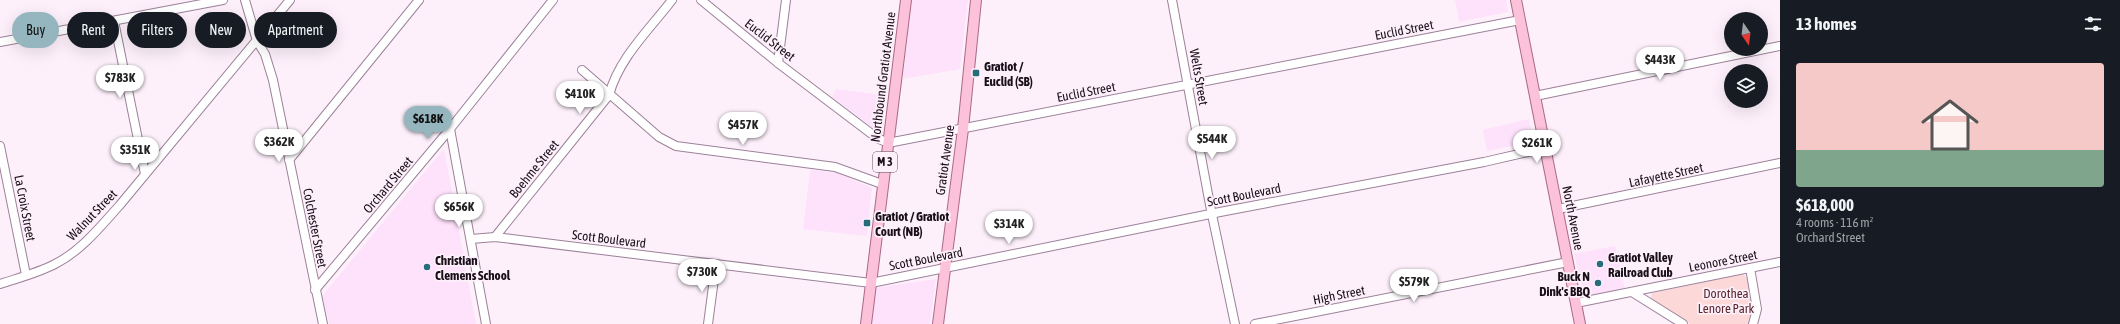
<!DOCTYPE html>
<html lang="en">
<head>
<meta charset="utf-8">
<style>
	body { margin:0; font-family:"Asap Condensed",sans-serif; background:#20242c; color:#f1f3f6; height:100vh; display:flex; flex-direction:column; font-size:15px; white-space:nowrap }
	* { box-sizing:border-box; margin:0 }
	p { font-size:13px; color:#9ea1a6 }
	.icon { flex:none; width:22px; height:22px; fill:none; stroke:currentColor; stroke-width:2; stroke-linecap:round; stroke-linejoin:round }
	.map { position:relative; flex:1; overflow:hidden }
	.sheet { display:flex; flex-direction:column; background:#171b24; width:340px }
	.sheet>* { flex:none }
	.hud { position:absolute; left:12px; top:12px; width:380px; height:36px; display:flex; gap:8px }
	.needle { width:26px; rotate:166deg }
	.buttons { position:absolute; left:1724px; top:12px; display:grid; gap:8px }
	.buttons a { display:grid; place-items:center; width:44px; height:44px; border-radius:50%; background:#171b24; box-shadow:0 4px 16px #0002; font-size:20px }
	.price { position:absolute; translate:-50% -34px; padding:0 9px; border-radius:14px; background:#fff; color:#222; font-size:13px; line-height:26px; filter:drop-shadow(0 1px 2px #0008) }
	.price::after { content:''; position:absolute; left:50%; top:24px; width:12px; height:9px; margin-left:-6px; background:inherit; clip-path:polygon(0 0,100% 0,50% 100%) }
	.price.selected { background:#96b6bf; color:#111 }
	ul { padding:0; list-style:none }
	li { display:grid; align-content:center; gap:8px; height:212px; padding:0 16px }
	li+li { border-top:1px solid #363941 }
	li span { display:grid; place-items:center; height:124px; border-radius:4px; color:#555 }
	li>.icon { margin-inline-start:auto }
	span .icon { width:72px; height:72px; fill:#fffc; stroke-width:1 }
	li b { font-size:17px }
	h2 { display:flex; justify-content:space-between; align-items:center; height:48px; padding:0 16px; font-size:17px }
	.pill { padding:0 14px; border-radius:18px; background:#171b24; box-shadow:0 4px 16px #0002; font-size:14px; line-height:36px }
	.pill.selected { background:#96b6bf; color:#111 }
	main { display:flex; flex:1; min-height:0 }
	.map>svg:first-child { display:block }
	.built { fill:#fee1fb }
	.green { fill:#fcd8d9 }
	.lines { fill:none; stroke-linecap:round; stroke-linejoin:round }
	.minor-casing { stroke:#9c8199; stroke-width:10 }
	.major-casing { stroke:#aa6986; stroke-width:12 }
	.minor { stroke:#fff; stroke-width:8 }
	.major { stroke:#fbc2da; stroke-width:10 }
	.poi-dot { fill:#266c7b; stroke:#fdf0fb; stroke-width:1.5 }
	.labels { text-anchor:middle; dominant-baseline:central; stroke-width:3.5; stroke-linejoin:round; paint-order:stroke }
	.shield { fill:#fdf0fb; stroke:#5d525c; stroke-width:1 }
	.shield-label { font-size:12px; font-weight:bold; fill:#190f18 }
	.street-label { font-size:13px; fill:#190f18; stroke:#fdf0fb }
	.poi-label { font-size:13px; font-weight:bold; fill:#190f18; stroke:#fdf0fb; text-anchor:start }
	.park-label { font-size:13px; fill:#5a282d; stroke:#fdf0fb }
</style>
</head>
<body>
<main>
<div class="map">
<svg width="1780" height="324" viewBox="0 0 1780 324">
	<rect width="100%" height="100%" fill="#fdf0fb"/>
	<g class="built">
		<path d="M912 0H968L960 69 903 79Z"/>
		<path d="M1455 0H1506L1508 12 1459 22Z"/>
		<path d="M836 89 883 95 879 132 832 97Z"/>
		<path d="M1529 119 1534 141 1487 151 1483 130Z"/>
		<path d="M444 149 476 324H329L322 296Z"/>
		<path d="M810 170 837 173 872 188 867 236 803 229Z"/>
		<path d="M1615 246 1625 289 1585 296 1574 254Z"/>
		<path d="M936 279 930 324H870L874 288Z"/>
	</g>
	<path class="green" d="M1743 274 1747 278 1753 304 1748 324H1690L1653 301 1651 297 1652 293Z"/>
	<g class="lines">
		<g class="minor-casing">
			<g id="minor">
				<path d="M245 0 257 41 265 54 273 80 323 324"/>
				<path d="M701 0 778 63 877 138 888 143 1520 20"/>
				<path d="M1172 0 1210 205 1235 324"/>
				<path d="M114 21 145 174"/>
				<path d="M0 42 223 0"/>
				<path d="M778 63 786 0"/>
				<path d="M582 70 659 137 676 146 835 167 882 184"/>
				<path d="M1535 96 1780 46"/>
				<path d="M450 129 486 324"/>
				<path d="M0 146 26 275"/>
				<path d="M289 160 419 0"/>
				<path d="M1558 209 1780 163"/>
				<path d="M495 237 609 95C619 58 649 30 672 0"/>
				<path d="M471 239 495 237 871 283 1220 212 1484 162 1545 148"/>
				<path d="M1750 268 1757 309 1753 324"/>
				<path d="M0 284C18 278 38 273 55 264 81 251 100 227 119 206L290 0"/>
				<path d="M315 290 450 129 553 0"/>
				<path d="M1632 292 1683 324"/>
				<path d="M1576 303 1780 262"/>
				<path d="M708 324 716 264"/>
				<path d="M1255 324 1568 262"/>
			</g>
		</g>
		<g class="major-casing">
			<g id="major">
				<path d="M1516 0 1580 324"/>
				<path d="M866 324 906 0"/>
				<path d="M938 324 963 129 976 0"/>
			</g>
		</g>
		<use href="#minor" class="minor"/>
		<use href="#major" class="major"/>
	</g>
	<g class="poi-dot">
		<rect x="972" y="69" width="8" height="8" rx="2"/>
		<rect x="863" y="219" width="8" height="8" rx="2"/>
		<circle cx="1600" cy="264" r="4"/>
		<circle cx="427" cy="267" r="4"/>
		<circle cx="1598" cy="283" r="4"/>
	</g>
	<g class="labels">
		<rect class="shield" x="873" y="152" width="24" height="20" rx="3"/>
		<g class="shield-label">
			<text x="885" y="162">M 3</text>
		</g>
		<g class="street-label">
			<text transform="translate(1404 30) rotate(-11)">Euclid Street</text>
			<text transform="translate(770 40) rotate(38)">Euclid Street</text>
			<text transform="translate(883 77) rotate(-83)">Northbound Gratiot Avenue</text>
			<text transform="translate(1199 77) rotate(80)">Welts Street</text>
			<text transform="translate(1086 92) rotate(-11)">Euclid Street</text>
			<text transform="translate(945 160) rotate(-82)">Gratiot Avenue</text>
			<text transform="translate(534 169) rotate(-51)">Boehme Street</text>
			<text transform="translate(1666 175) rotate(-12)">Lafayette Street</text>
			<text transform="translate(388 185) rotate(-50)">Orchard Street</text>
			<text transform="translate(1244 195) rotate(-11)">Scott Boulevard</text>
			<text transform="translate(25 208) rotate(79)">La Croix Street</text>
			<text transform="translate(92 215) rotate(-46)">Walnut Street</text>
			<text transform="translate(1573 218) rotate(79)">North Avenue</text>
			<text transform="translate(315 228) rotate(79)">Colchester Street</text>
			<text transform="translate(609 239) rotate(7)">Scott Boulevard</text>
			<text transform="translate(926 259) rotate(-11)">Scott Boulevard</text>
			<text transform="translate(1723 261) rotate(-11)">Leonore Street</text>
			<text transform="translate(1339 295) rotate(-11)">High Street</text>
		</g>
		<g class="poi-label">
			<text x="984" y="66">Gratiot /<tspan x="984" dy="15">Euclid (SB)</tspan></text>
			<text x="875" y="216">Gratiot / Gratiot<tspan x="875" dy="15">Court (NB)</tspan></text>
			<text x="1608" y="257">Gratiot Valley<tspan x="1608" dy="15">Railroad Club</tspan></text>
			<text x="435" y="260">Christian<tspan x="435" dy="15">Clemens School</tspan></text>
			<text x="1590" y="276" text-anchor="end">Buck N<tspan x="1590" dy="15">Dink's BBQ</tspan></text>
		</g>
		<g class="park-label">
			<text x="1726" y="293">Dorothea<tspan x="1726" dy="15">Lenore Park</tspan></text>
		</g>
	</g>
</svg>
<div class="buttons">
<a><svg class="needle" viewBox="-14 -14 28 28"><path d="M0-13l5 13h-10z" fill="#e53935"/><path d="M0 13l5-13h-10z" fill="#9ea1a6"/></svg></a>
<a><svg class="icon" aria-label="layers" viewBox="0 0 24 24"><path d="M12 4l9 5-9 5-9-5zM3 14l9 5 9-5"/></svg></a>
</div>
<b class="price" style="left:1660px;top:81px">$443K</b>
<b class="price" style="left:120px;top:99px">$783K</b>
<b class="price" style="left:580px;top:115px">$410K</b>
<b class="price selected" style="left:428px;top:140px">$618K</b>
<b class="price" style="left:743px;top:146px">$457K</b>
<b class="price" style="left:1212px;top:160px">$544K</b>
<b class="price" style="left:279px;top:163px">$362K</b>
<b class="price" style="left:1537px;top:164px">$261K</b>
<b class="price" style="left:135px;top:171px">$351K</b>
<b class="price" style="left:459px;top:228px">$656K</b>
<b class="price" style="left:1009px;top:245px">$314K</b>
<b class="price" style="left:702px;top:293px">$730K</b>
<b class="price" style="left:1414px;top:303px">$579K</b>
<div class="hud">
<a class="pill selected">Buy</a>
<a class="pill">Rent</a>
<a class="pill">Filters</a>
<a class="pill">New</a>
<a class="pill">Apartment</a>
</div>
</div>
<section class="sheet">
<h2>13 homes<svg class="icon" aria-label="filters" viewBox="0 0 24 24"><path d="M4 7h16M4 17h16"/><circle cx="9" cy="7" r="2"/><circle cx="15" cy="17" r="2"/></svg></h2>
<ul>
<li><span style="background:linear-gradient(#f6c9c9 70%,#7fa58c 0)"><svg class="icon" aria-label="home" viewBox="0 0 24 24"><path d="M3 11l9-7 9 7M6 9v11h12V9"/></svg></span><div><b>$618,000</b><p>4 rooms · 116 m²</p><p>Orchard Street</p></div></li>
</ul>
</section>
</main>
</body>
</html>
